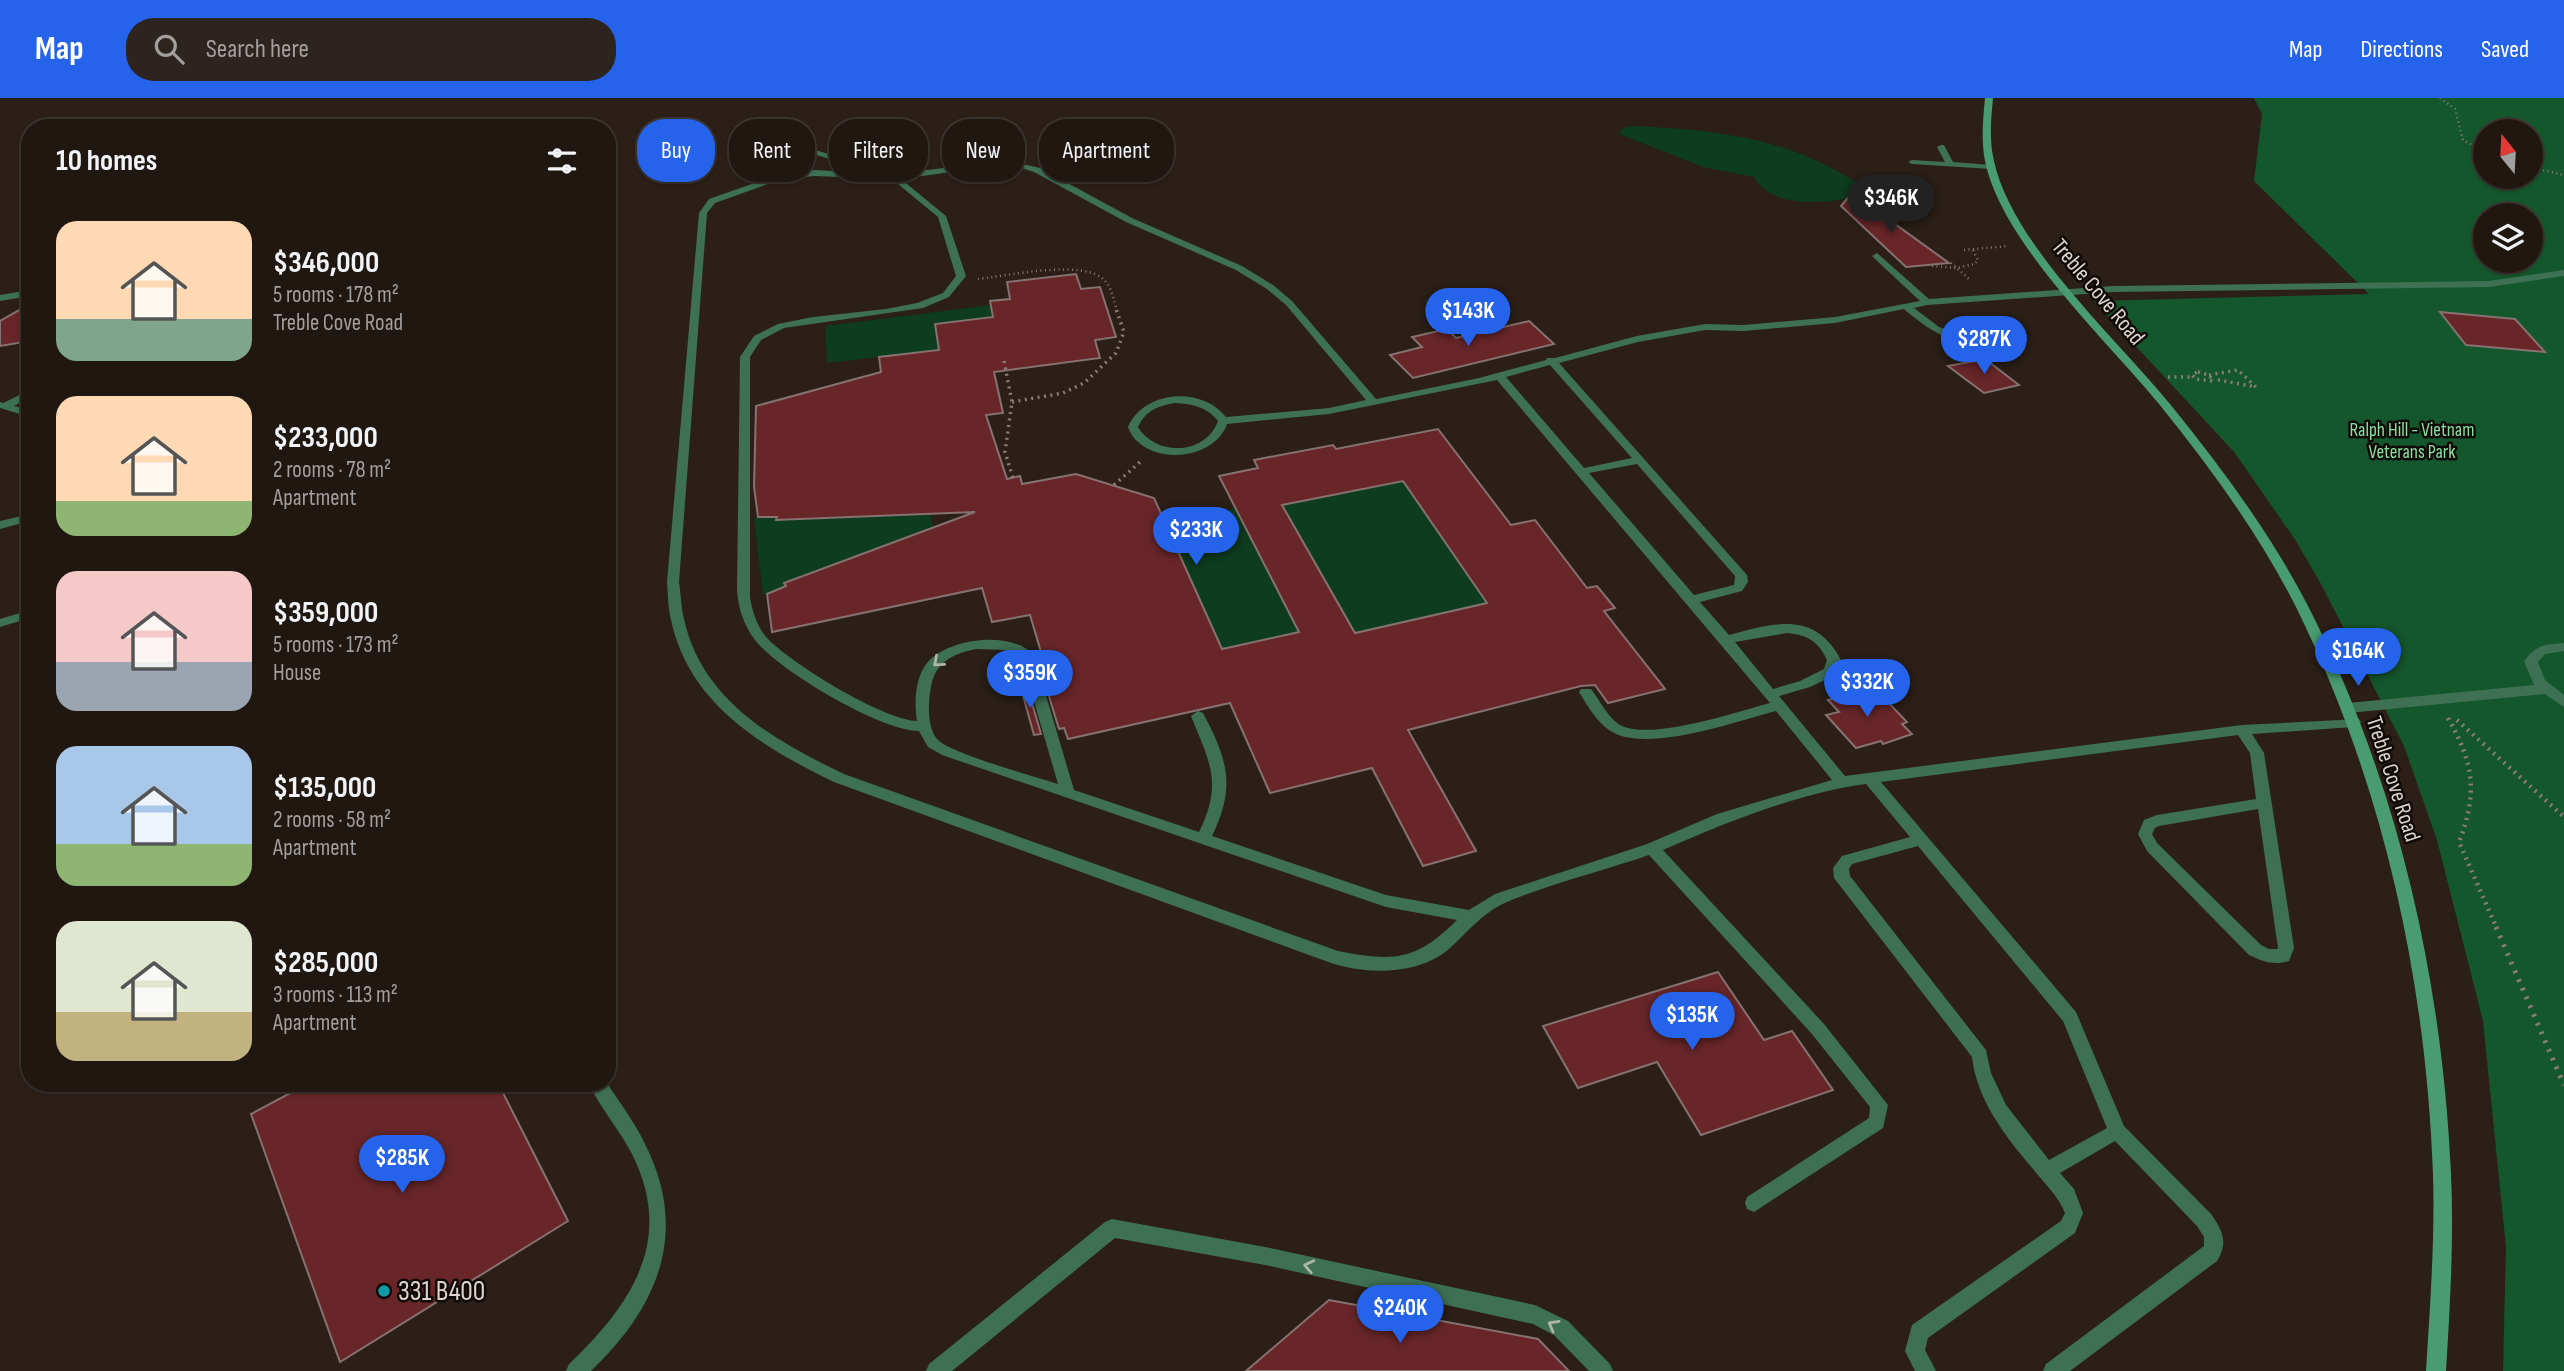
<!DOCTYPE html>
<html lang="en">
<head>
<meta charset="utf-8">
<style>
	body { margin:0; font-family:"Sofia Sans Condensed",sans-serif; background:#2d241f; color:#f1f3f6; height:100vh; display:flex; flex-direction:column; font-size:26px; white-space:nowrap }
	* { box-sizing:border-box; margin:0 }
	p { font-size:23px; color:#a29f9f }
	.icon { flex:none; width:38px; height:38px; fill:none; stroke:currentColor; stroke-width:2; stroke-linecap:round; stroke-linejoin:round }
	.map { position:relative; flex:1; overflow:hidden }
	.panel { position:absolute; left:21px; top:21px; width:595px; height:973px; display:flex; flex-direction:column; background:#201711; border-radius:28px; box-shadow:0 2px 5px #0004,0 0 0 2px #3d3631 }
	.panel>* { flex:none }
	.top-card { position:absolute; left:637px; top:21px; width:665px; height:63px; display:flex; gap:14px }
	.needle { width:46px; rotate:342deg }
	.buttons { position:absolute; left:2473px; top:21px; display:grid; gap:14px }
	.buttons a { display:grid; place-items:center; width:70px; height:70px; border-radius:50%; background:#201711; box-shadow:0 2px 5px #0004,0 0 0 2px #3d3631; font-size:35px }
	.price { position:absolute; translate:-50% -60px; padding:0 16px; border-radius:24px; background:#2563eb; color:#fff; font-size:23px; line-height:46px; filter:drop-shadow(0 2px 4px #0008) }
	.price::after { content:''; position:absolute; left:50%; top:42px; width:21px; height:16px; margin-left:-10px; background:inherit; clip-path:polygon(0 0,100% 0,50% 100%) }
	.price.on { background:#222; color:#fff }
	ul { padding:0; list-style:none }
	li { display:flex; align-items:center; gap:21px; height:175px; padding:0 35px }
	li span { display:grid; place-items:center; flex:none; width:196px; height:140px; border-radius:21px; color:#555 }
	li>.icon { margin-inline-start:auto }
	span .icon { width:84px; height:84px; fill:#fffc; stroke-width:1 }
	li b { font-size:30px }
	h2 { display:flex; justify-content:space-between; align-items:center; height:84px; padding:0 35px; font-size:30px }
	.pill { padding:0 24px; border-radius:28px; background:#201711; box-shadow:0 2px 5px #0004,0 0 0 2px #3d3631; font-size:24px; line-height:63px }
	.pill.on { background:#2563eb; color:#fff }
	header { display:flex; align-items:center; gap:42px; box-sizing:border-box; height:98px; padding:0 35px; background:#2563eb; color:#fff }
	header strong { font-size:33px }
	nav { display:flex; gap:38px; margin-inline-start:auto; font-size:24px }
	.search { width:490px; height:63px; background:#2d241f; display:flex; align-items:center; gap:18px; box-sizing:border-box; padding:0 24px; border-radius:28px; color:#a29f9f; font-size:26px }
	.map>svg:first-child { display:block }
	.green { fill:#0e3c1e }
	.forest { fill:#15572c; fill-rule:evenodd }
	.building { fill:#692629; stroke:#857271; stroke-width:2; fill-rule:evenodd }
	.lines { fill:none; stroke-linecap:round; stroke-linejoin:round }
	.path-far3 { stroke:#887d77; stroke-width:2.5; stroke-dasharray:1 3.5; stroke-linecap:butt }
	.path-far2 { stroke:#887d77; stroke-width:3.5; stroke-dasharray:2 4.5; stroke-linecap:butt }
	.path-far1 { stroke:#887d77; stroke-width:4.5; stroke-dasharray:2 5; stroke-linecap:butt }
	.path { stroke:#887d77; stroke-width:5; stroke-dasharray:2.5 7; stroke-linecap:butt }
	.lane { fill:#3e7054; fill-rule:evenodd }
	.secondary { fill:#499c70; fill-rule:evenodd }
	.oneway { stroke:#adb6aa }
	.culture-dot { fill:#0f9aa8; stroke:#100a07; stroke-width:2.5 }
	.labels { text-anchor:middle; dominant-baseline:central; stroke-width:5; stroke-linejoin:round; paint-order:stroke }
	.far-park-label { font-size:19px; fill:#89e19f; stroke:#100a07 }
	.street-label { font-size:23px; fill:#ddd4cf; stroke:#100a07 }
	.near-poi-label { font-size:28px; fill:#ddd4cf; stroke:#100a07; text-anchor:start }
</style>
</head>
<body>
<header>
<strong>Map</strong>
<div class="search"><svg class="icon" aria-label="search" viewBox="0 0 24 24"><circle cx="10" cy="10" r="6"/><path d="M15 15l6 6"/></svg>Search here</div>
<nav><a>Map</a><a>Directions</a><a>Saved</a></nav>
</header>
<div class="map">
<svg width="2564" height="1273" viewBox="0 0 2564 1273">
	<rect width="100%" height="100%" fill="#2b1f17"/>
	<g class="green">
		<path d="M1636 28C1702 31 1773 38 1831 70 1842 76 1856 81 1861 92L1858 98C1827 106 1771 111 1754 79L1703 69 1619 36 1623 30Z"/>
		<path d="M991 207 993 219 935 226 939 252 827 265 825 228Z"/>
		<path d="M1403 383 1487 505 1355 535 1282 407Z"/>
		<path d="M1236 410 1305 546 1222 551 1165 424Z"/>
		<path d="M930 416 933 430 784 484 786 488 763 497 754 420Z"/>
	</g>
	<path class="forest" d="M2254 0H2564V1273H2503L2506 1149 2483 923 2437 742 2404 648 2321 486 2296 443 2235 355 2094 203 2369 196 2254 83 2262 16ZM2485 33H2530V79H2485ZM2485 117H2530V163H2485Z"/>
	<g class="building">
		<path d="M1852 95 1949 165 1906 169 1841 108Z"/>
		<path d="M1076 176 1081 191 1100 189 1116 239 1095 242 1100 260 994 274 1003 315 986 317 1007 381 1020 378 1022 386 1076 376 1154 400 1222 551 1299 534 1219 378 1258 370 1254 362 1333 347 1336 351 1438 331 1511 427 1535 422 1587 490 1597 488 1615 510 1604 513 1665 591 1608 605 1595 587 1581 588 1408 632 1476 753 1423 768 1372 670 1270 695 1230 605 1068 641 1064 630 1059 631 1044 582 1049 581 1030 517 992 524 982 490 772 534 767 496 786 488 784 485 975 414 776 422 777 419H758L754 389 756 308 881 274 879 259 939 252 935 226 993 219 990 203 1010 201 1007 184ZM1403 383 1487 505 1355 535 1282 407Z"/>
		<path d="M30 206V243L0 248V223Z"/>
		<path d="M2440 214 2515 221 2545 254 2466 247Z"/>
		<path d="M1529 223 1554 246 1413 280 1390 257 1422 249 1412 239 1447 231 1456 240Z"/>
		<path d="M1985 261 2019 287 1984 295 1948 268Z"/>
		<path d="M1026 585 1041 636 1034 637 1020 587Z"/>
		<path d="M1869 591 1882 603 1886 602 1907 624 1902 626 1912 636 1883 646 1881 643 1856 650 1826 617 1839 614 1828 602Z"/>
		<path d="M1718 874 1764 942 1792 933 1833 992 1701 1037 1657 964 1578 990 1543 928Z"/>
		<path d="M309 985H498L568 1123 340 1264 251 1016Z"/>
		<path d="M1329 1202 1538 1241 1569 1273H1246Z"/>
	</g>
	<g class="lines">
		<g class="path-far3">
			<path d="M2440 0 2455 11 2463 42 2485 54"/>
			<path d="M2530 69 2564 77"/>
			<path d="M1964 152 2008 148"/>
			<path d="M1951 165 1969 181"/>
			<path d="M1932 168 1956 170 1975 166 1978 162 1973 152"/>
			<path d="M978 181C1007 178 1086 160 1105 183 1112 190 1114 204 1117 213"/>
		</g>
		<g class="path-far2">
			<path d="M1004 263 1012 304 1005 354 1013 380"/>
			<path d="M2198 274 2209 277 2213 283 2195 281 2192 276Z"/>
			<path d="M2209 277 2238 272 2256 289 2213 281"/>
			<path d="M2168 279H2193"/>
			<path d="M1012 304 1063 295 1084 285 1116 255 1124 234 1116 211"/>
			<path d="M1114 387 1140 364"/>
		</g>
		<g class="path-far1">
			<path d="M2448 620C2474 666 2478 695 2459 744L2497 831"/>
			<path d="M2457 622 2564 719"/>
		</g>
		<path class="path" d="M2496 829 2564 987"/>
		<g class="lane">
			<path d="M746 31 894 76 994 64 1018 65 1040 70 1132 120 1242 168 1273 187 1292 203 1376 301 1479 280 1546 262 1547 260H1555L1637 238 1705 226 1744 227 1835 219 1920 203 1874 160 1872 158 1877 155 1929 201 2113 188 2489 183 2564 172V178L2489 189 2113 194 1927 207 1914 210 1939 229 1974 240V244C1947 246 1923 227 1904 211L1835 225 1744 233 1705 232 1638 244 1559 265 1747 477 1748 484 1742 493 1700 504 1729 537C1774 525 1815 512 1841 562L1835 577 1810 589 1779 598 1845 678 2242 627 2359 621 2361 624 2359 627 2354 629 2252 636 2264 655 2294 850 2289 863C2274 868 2262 863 2249 857L2147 753 2138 736 2144 722 2157 717 2256 701 2250 655 2238 637 1881 684 2076 914 2124 1028 2211 1116C2222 1132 2229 1144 2217 1163L2070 1273H2043L2046 1266 2204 1148V1139L2197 1128 2115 1043 2060 1075 2074 1091 2083 1115 2075 1135 1928 1240 1925 1252 1936 1273H1915L1905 1253 1912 1227 2061 1123 2065 1115C2058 1098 2045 1086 2033 1071 2006 1039 1977 1003 1972 959L1834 780 1833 770 1842 758 1910 739 1866 686C1798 695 1725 725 1663 752L1824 926 1888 1007 1883 1030 1754 1114 1747 1111 1745 1105 1747 1099 1869 1020 1870 1009 1812 936 1649 757C1602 773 1553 785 1507 804 1483 814 1468 834 1449 851 1418 877 1368 877 1331 865L834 684C762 649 689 606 671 522 668 510 668 496 667 484L699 115 709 101 778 77 814 72 874 75 746 35ZM994 68 1018 69 1034 74 1126 124 1236 172 1267 191 1286 207 1366 302 1329 310 1226 319C1202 288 1144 292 1128 329 1130 334 1133 340 1137 343 1161 367 1216 359 1227 326L1329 316 1497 282 1770 605C1736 614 1654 642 1622 628 1608 621 1600 602 1591 591H1581L1579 594C1587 607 1596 623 1609 632 1644 657 1737 623 1776 613L1832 682 1717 716 1647 746 1495 796 1469 812 1386 797 1212 738C1236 689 1228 662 1203 615L1198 613 1191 618C1210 665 1223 685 1199 734L1074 692 1034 557C1011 532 948 540 927 565 915 580 914 605 917 623 883 622 790 565 766 539 757 528 752 513 750 499V259L761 242 784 230 923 210 949 199 966 178 946 118 901 81ZM814 78 892 81 938 119 956 178 943 195 917 205 886 211 813 219 778 226 754 238 740 259 737 492C738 510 744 528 755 542 779 573 881 633 919 633L928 649 942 657 1386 809 1457 822C1416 863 1394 864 1338 853L844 676C775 643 702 603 684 521 681 509 681 496 679 484L707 115 715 105 779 82ZM1550 267 1632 360 1584 370 1506 279ZM1175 305C1193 306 1207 309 1218 323 1206 357 1156 359 1138 329 1146 312 1158 308 1175 305ZM1637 366 1735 478 1734 487 1694 497 1589 375ZM1787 535C1808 537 1818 543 1827 562L1824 571 1800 583 1773 591 1735 544ZM977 551 1004 552 1021 559 1058 686C1036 679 949 655 937 641 927 629 928 604 931 589 935 564 954 555 977 551ZM2258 711 2278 850 2277 851H2269L2261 847 2157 745 2152 736 2155 730 2159 728ZM1918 748 2063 923 2107 1030 2049 1062 2006 1007 1991 975 1986 952 1850 778 1849 771 1852 766Z"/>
			<path d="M1941 47H1944L1953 64 1991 67 1995 69 1991 71 1912 66 1908 64 1912 62 1945 64 1937 49Z"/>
			<path d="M30 192V198L0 203V197Z"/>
			<path d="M30 292V299L14 308 30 312V319L0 310V304L3 305Z"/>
			<path d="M30 416V423L0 431V423Z"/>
			<path d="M30 512V520L0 529V521Z"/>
			<path d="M2564 545V553L2545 556 2538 564 2545 582 2564 597V609L2545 596 2348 615 2341 610 2348 605 2534 587 2524 563C2537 546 2544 547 2564 545Z"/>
			<path d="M588 985H607C620 1005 634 1023 644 1044 690 1133 659 1208 591 1273H566L569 1266C632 1206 676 1141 631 1054 618 1030 600 1009 588 985Z"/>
			<path d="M1112 1121 1265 1149 1535 1207 1568 1223 1610 1266 1613 1273H1589L1554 1237 1533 1226 1265 1167 1115 1140 952 1273H926L929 1266 1105 1124Z"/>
		</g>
		<path class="secondary" d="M1985 0H1993C1991 21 1989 42 1994 63 2012 146 2116 240 2170 306 2221 369 2271 436 2308 508 2398 684 2442 880 2451 1076 2454 1142 2450 1208 2446 1273H2426C2430 1208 2435 1142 2433 1077 2426 881 2383 685 2296 509 2259 436 2210 369 2159 306 2106 241 2002 145 1985 63 1981 42 1983 21 1985 0Z"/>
	</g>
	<defs><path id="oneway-chevron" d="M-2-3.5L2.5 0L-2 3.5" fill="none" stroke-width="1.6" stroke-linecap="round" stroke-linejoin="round" transform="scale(1.75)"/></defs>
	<g class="oneway">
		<use href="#oneway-chevron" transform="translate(938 564) rotate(139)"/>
		<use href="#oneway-chevron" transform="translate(1309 1168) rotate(-168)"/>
		<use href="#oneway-chevron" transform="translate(1553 1227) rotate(-151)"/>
	</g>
	<circle class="culture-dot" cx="384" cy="1193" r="7"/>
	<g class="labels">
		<g class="far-park-label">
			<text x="2412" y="332">Ralph Hill - Vietnam<tspan x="2412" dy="22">Veterans Park</tspan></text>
		</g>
		<g class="street-label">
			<text transform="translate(2098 194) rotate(50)">Treble Cove Road</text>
			<text transform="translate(2393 681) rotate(72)">Treble Cove Road</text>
		</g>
		<g class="near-poi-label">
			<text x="398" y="1193">331 B400</text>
		</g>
	</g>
</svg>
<div class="buttons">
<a><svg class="needle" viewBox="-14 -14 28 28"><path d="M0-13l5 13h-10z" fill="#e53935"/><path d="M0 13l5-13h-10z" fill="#a29f9f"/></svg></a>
<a><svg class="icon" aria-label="layers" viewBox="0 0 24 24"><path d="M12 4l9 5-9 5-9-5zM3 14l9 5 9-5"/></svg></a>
</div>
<b class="price on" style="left:1891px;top:137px">$346K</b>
<b class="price" style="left:1468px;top:250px">$143K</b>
<b class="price" style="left:1984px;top:278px">$287K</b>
<b class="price" style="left:1196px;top:469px">$233K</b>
<b class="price" style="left:2358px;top:590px">$164K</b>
<b class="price" style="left:1030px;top:612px">$359K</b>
<b class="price" style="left:1867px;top:621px">$332K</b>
<b class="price" style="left:1692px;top:954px">$135K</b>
<b class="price" style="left:402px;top:1097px">$285K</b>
<b class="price" style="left:1400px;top:1247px">$240K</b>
<div class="top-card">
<a class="pill on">Buy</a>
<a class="pill">Rent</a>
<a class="pill">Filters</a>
<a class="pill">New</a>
<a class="pill">Apartment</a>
</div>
<section class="panel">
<h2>10 homes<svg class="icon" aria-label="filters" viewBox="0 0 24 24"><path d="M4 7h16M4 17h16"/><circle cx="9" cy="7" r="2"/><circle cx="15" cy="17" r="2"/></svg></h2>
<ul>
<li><span style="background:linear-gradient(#ffd9b3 70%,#7fa58c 0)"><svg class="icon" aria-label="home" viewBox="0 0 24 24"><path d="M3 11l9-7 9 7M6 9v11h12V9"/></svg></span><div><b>$346,000</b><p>5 rooms · 178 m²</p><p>Treble Cove Road</p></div></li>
<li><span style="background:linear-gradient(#ffd9b3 75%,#8fb573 0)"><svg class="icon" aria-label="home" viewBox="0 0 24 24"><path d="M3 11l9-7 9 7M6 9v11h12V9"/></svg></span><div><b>$233,000</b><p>2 rooms · 78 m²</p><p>Apartment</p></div></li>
<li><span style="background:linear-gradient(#f6c9c9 65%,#9aa5b1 0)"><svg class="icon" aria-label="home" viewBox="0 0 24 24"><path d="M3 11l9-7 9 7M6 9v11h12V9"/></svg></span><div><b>$359,000</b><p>5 rooms · 173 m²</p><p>House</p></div></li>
<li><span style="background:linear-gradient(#a9c7e8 70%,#8fb573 0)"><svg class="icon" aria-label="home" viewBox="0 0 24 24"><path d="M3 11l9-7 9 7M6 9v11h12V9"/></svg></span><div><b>$135,000</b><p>2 rooms · 58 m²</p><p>Apartment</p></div></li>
<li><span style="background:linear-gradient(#dfe7d0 65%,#c2b280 0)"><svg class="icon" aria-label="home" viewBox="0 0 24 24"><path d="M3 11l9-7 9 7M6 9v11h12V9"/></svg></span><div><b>$285,000</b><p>3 rooms · 113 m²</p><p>Apartment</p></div></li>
</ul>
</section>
</div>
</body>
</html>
